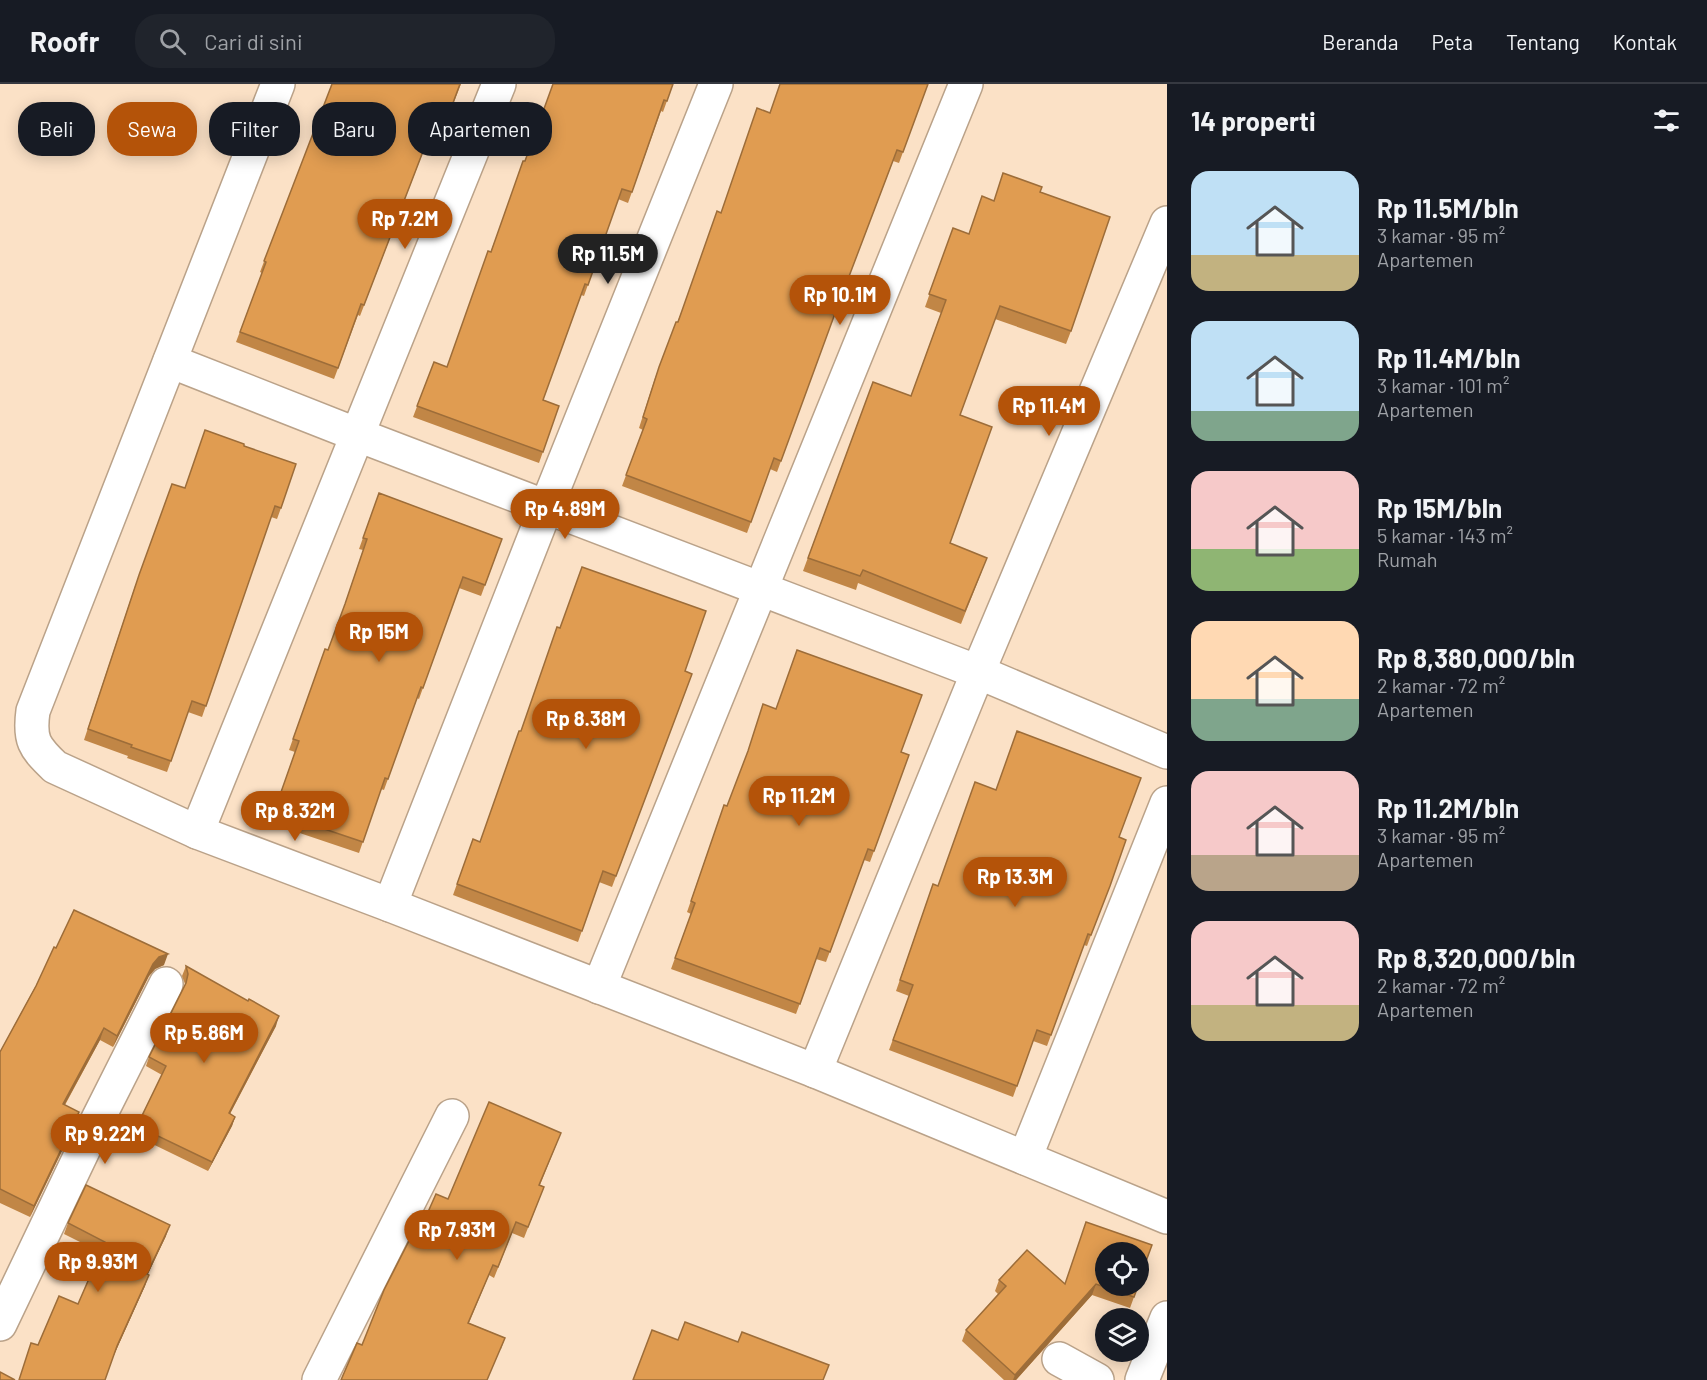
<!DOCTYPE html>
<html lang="id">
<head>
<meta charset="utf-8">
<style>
	body { margin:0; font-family:Barlow,sans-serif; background:#20242c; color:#f1f3f6; height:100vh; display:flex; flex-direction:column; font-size:22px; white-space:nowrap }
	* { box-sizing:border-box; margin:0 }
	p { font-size:20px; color:#9ea1a6 }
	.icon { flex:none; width:33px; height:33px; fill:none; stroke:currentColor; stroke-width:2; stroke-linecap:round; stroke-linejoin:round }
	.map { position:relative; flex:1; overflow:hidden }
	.panel { display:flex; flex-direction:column; background:#171b24; width:540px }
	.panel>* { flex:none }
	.banner { position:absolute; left:18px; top:18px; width:570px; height:54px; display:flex; gap:12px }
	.controls { position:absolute; left:1095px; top:1158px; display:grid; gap:12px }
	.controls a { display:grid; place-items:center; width:54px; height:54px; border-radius:50%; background:#171b24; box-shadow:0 3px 15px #0003; font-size:30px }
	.price { position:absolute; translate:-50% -51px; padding:0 14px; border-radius:21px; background:#b45309; color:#fff; font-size:20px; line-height:39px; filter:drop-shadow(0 2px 3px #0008) }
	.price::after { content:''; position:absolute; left:50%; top:36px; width:18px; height:14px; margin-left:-9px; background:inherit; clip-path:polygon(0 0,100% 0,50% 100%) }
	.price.current { background:#222; color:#fff }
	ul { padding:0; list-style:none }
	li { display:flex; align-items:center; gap:18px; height:150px; padding:0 24px }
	li span { display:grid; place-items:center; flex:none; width:168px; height:120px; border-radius:18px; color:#555 }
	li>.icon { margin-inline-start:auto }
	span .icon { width:72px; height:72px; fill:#fffc; stroke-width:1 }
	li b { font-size:26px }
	h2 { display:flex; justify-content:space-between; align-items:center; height:72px; padding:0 24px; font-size:26px }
	.chip { padding:0 21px; border-radius:24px; background:#171b24; box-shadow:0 3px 15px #0003; font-size:21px; line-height:54px }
	.chip.current { background:#b45309; color:#fff }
	header { display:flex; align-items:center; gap:36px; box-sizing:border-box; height:84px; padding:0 30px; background:#171b24; border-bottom:2px solid #363941 }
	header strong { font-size:28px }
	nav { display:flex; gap:33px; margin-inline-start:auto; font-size:21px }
	.search { width:420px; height:54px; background:#20242c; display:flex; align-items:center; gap:15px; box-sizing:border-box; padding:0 21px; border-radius:24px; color:#9ea1a6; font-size:22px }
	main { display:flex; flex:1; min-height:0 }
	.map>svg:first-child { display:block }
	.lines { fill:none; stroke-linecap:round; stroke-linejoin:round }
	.street-casing { stroke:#baa289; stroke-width:36 }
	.street { stroke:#fff; stroke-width:33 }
	.wall { fill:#c18646 }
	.shaded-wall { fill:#9d6d39 }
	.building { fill:#e09c51; stroke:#9d6d39; stroke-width:1.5 }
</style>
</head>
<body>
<header>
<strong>Roofr</strong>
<div class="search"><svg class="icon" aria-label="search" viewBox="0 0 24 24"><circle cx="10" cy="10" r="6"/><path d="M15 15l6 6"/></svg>Cari di sini</div>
<nav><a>Beranda</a><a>Peta</a><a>Tentang</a><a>Kontak</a></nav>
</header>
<main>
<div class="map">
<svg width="1167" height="1296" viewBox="0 0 1167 1296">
	<rect width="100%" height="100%" fill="#fbe1c6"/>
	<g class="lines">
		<g class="street-casing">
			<g id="street">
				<path d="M278 0 33 627C29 656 34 663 55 683L197 748 390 821 815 987 1167 1133"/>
				<path d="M170 277 358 351 978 588 1167 668"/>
				<path d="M197 748 499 0"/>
				<path d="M390 821 547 421 716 0"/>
				<path d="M599 903 966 0"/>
				<path d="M815 987 978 588 1167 139"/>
				<path d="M1025 1074 1167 719"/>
				<path d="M0 1240 98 1035 166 900"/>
				<path d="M1059 1275 1097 1296"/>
				<path d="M319 1296 452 1032"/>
				<path d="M1142 1296 1167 1234"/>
			</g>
		</g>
		<use href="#street" class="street"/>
	</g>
	<g class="wall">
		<path d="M332 0H461L443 46 433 42 360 232 358 231 334 295 236 258 262 189 260 188Z"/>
		<path d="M673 0 663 28 661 27 628 119 618 115 584 212 581 211 543 316 559 322 539 379 413 333 434 278 447 283 525 77Z"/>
		<path d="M928 0 899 79 893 77 833 234 777 388 770 385 747 449 622 402 643 346 639 344 655 294 721 129Z"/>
		<path d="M1040 108 1071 247 1066 260 995 235 960 331 950 459 982 487 961 540 858 499 856 506 803 487 873 298 911 312 941 229 925 223 953 144 969 150 993 117Z"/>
		<path d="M244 362 281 424 277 435 271 433 202 633 188 628 167 688 127 674 128 672 84 656 135 502 184 404Z"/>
		<path d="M379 409 502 455 481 512 459 504 419 615 417 614 384 706 381 705 359 769 270 739 295 668 289 666 325 565 328 566 342 529 363 466 359 465Z"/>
		<path d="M685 587 692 590 612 803 599 798 578 858 453 811 473 755 480 758 521 647Z"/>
		<path d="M901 668 909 671 870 778 864 776 826 878 816 875 796 930 671 885 691 830 687 828 724 721 727 722Z"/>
		<path d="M1119 753 1126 756 1087 862 1084 861 1047 962 1033 957 1013 1013 889 966 909 912 896 907 933 800 938 802Z"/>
		<path d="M56 864 164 881 155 885 149 892 113 963 100 956 65 1021 79 1028 75 1040 30 1133 0 1119V968Z"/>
		<path d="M186 882 276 942 230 1030 235 1033 232 1042 208 1087 134 1051 137 1042 162 991 146 982 149 973 184 904 185 900 182 892Z"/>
		<path d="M557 1059 540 1101 544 1103 524 1154 512 1149 494 1194 489 1191 469 1239 505 1254 501 1265 362 1261 416 1155 448 1115Z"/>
		<path d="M1086 1138 1138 1202 1130 1224 1092 1211 1016 1296H1004L962 1257 966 1246 998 1210 995 1207 999 1196 1065 1200Z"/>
		<path d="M68 1139 166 1152 148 1190 145 1202 114 1271 38 1261 78 1220 100 1168 64 1150Z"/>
	</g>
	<g class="shaded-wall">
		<path d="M168 870 164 881 155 885 149 892 113 963 117 952 153 880 159 873Z"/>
		<path d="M279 932 276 942 225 1039 229 1029Z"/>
		<path d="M104 944 100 956 59 1031 63 1020Z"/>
		<path d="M79 1028 75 1040 30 1133 34 1122Z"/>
		<path d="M235 1033 232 1042 208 1087 212 1078Z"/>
		<path d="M170 1141 166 1152 143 1200 147 1190Z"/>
		<path d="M149 1191 145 1202 113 1273 117 1262Z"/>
		<path d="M1096 1200 1092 1211 1016 1296H1013L1015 1291Z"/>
	</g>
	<g class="building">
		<path d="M332 0H460L447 35 437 31 364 221 361 220 338 284 240 248 266 178 264 177Z"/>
		<path d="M553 0H673L667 17 664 16 632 108 622 105 588 201 585 200 543 316 559 322 543 368 417 322 434 278 447 283 488 167 491 168 523 77H525Z"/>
		<path d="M780 0H928L903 68 897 66 837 224 781 377 774 374 751 438 626 391 647 335 643 333 659 283 676 238H678L717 127 721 129 757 24 770 29Z"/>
		<path d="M1003 89 1042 103 1040 108 1110 133 1071 247 1000 222 960 331 992 343 950 459 987 474 965 527 863 486 860 492 808 474 873 298 911 312 946 216 929 210 953 144 969 150 982 112 994 117Z"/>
		<path d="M205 346 244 360V362L296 380 281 424 275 422 206 622 192 617 171 677 131 663 132 661 88 645 139 491 172 400 185 404Z"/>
		<path d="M379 409 502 455 485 501 463 493 423 604 421 603 388 695 385 694 363 758 274 728 299 657 293 655 325 565 328 566 345 520 367 455 363 454Z"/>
		<path d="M582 483 706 527 685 587 692 590 616 792 603 787 582 847 457 800 473 755 480 758 519 647H521L557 543 560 544Z"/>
		<path d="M797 566 922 611 901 668 909 671 874 767 868 765 830 868 820 864 800 920 675 874 695 819 691 817 724 721 727 722 748 667 763 620 776 625Z"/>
		<path d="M1017 647 1141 694 1119 753 1126 756 1110 802 1091 851 1088 850 1051 951 1037 946 1017 1002 893 956 913 901 900 896 933 800 938 802 975 698 996 706Z"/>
		<path d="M74 826 168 870 159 873 153 880 117 952 104 944 63 1020 79 1028 34 1122 0 1105V968L36 902 54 863 56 864Z"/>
		<path d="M186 882 248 917 249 915 279 932 229 1029 235 1033 212 1078 137 1042 166 982 149 973 186 899 188 890Z"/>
		<path d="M489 1018 561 1049 539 1101 544 1103 528 1143 516 1138 498 1183 493 1181 468 1239 505 1254 487 1296H341L357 1259 362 1261 384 1206 411 1153 416 1155 436 1110 448 1115Z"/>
		<path d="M86 1101 170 1141 147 1190 149 1191 117 1262 105 1296H19L31 1259 38 1261 59 1212 78 1220 105 1158 68 1139Z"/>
		<path d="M1086 1138 1152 1161 1138 1199V1168H1106V1202H1138L1134 1213 1096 1200 1015 1291 966 1246 1006 1202 999 1196 1027 1166 1065 1200Z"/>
		<path d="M685 1238 738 1258 742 1248 829 1281 823 1296H633L652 1246 678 1256Z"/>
		<path d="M0 1288 15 1296H0Z"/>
	</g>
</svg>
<div class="controls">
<a><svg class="icon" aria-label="locate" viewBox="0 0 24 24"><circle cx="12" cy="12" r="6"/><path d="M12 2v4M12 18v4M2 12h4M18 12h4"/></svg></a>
<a><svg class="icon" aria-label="layers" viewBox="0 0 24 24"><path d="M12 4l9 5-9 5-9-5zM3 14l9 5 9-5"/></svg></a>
</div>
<b class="price" style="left:405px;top:166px">Rp 7.2M</b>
<b class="price current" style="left:608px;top:201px">Rp 11.5M</b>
<b class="price" style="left:840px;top:242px">Rp 10.1M</b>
<b class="price" style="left:1049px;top:353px">Rp 11.4M</b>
<b class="price" style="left:565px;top:456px">Rp 4.89M</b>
<b class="price" style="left:379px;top:579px">Rp 15M</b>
<b class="price" style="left:586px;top:666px">Rp 8.38M</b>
<b class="price" style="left:799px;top:743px">Rp 11.2M</b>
<b class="price" style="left:295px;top:758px">Rp 8.32M</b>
<b class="price" style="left:1015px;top:824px">Rp 13.3M</b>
<b class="price" style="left:204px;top:980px">Rp 5.86M</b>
<b class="price" style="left:105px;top:1081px">Rp 9.22M</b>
<b class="price" style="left:457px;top:1177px">Rp 7.93M</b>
<b class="price" style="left:98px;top:1209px">Rp 9.93M</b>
<div class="banner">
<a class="chip">Beli</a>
<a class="chip current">Sewa</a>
<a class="chip">Filter</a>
<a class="chip">Baru</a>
<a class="chip">Apartemen</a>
</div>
</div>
<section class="panel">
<h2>14 properti<svg class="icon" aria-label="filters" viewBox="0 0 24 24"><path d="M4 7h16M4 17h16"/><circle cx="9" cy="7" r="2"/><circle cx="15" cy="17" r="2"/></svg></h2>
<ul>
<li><span style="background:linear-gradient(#bfe0f5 70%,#c2b280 0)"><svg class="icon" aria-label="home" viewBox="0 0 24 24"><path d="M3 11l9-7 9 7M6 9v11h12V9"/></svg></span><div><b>Rp 11.5M/bln</b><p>3 kamar · 95 m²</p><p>Apartemen</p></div></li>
<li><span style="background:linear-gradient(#bfe0f5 75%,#7fa58c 0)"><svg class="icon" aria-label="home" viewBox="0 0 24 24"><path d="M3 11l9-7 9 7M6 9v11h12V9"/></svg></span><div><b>Rp 11.4M/bln</b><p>3 kamar · 101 m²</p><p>Apartemen</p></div></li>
<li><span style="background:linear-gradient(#f6c9c9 65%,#8fb573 0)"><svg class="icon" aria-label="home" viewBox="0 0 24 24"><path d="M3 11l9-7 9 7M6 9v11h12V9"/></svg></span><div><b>Rp 15M/bln</b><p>5 kamar · 143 m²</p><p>Rumah</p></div></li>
<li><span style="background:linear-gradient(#ffd9b3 65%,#7fa58c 0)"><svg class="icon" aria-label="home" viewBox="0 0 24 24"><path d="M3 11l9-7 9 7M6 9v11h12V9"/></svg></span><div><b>Rp 8,380,000/bln</b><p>2 kamar · 72 m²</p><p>Apartemen</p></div></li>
<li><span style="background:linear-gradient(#f6c9c9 70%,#b9a48a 0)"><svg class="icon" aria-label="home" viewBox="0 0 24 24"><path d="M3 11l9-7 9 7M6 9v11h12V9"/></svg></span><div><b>Rp 11.2M/bln</b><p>3 kamar · 95 m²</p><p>Apartemen</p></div></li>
<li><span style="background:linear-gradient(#f6c9c9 70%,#c2b280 0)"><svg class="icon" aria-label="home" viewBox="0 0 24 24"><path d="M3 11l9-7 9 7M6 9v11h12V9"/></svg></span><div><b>Rp 8,320,000/bln</b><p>2 kamar · 72 m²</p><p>Apartemen</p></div></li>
</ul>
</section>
</main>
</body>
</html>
